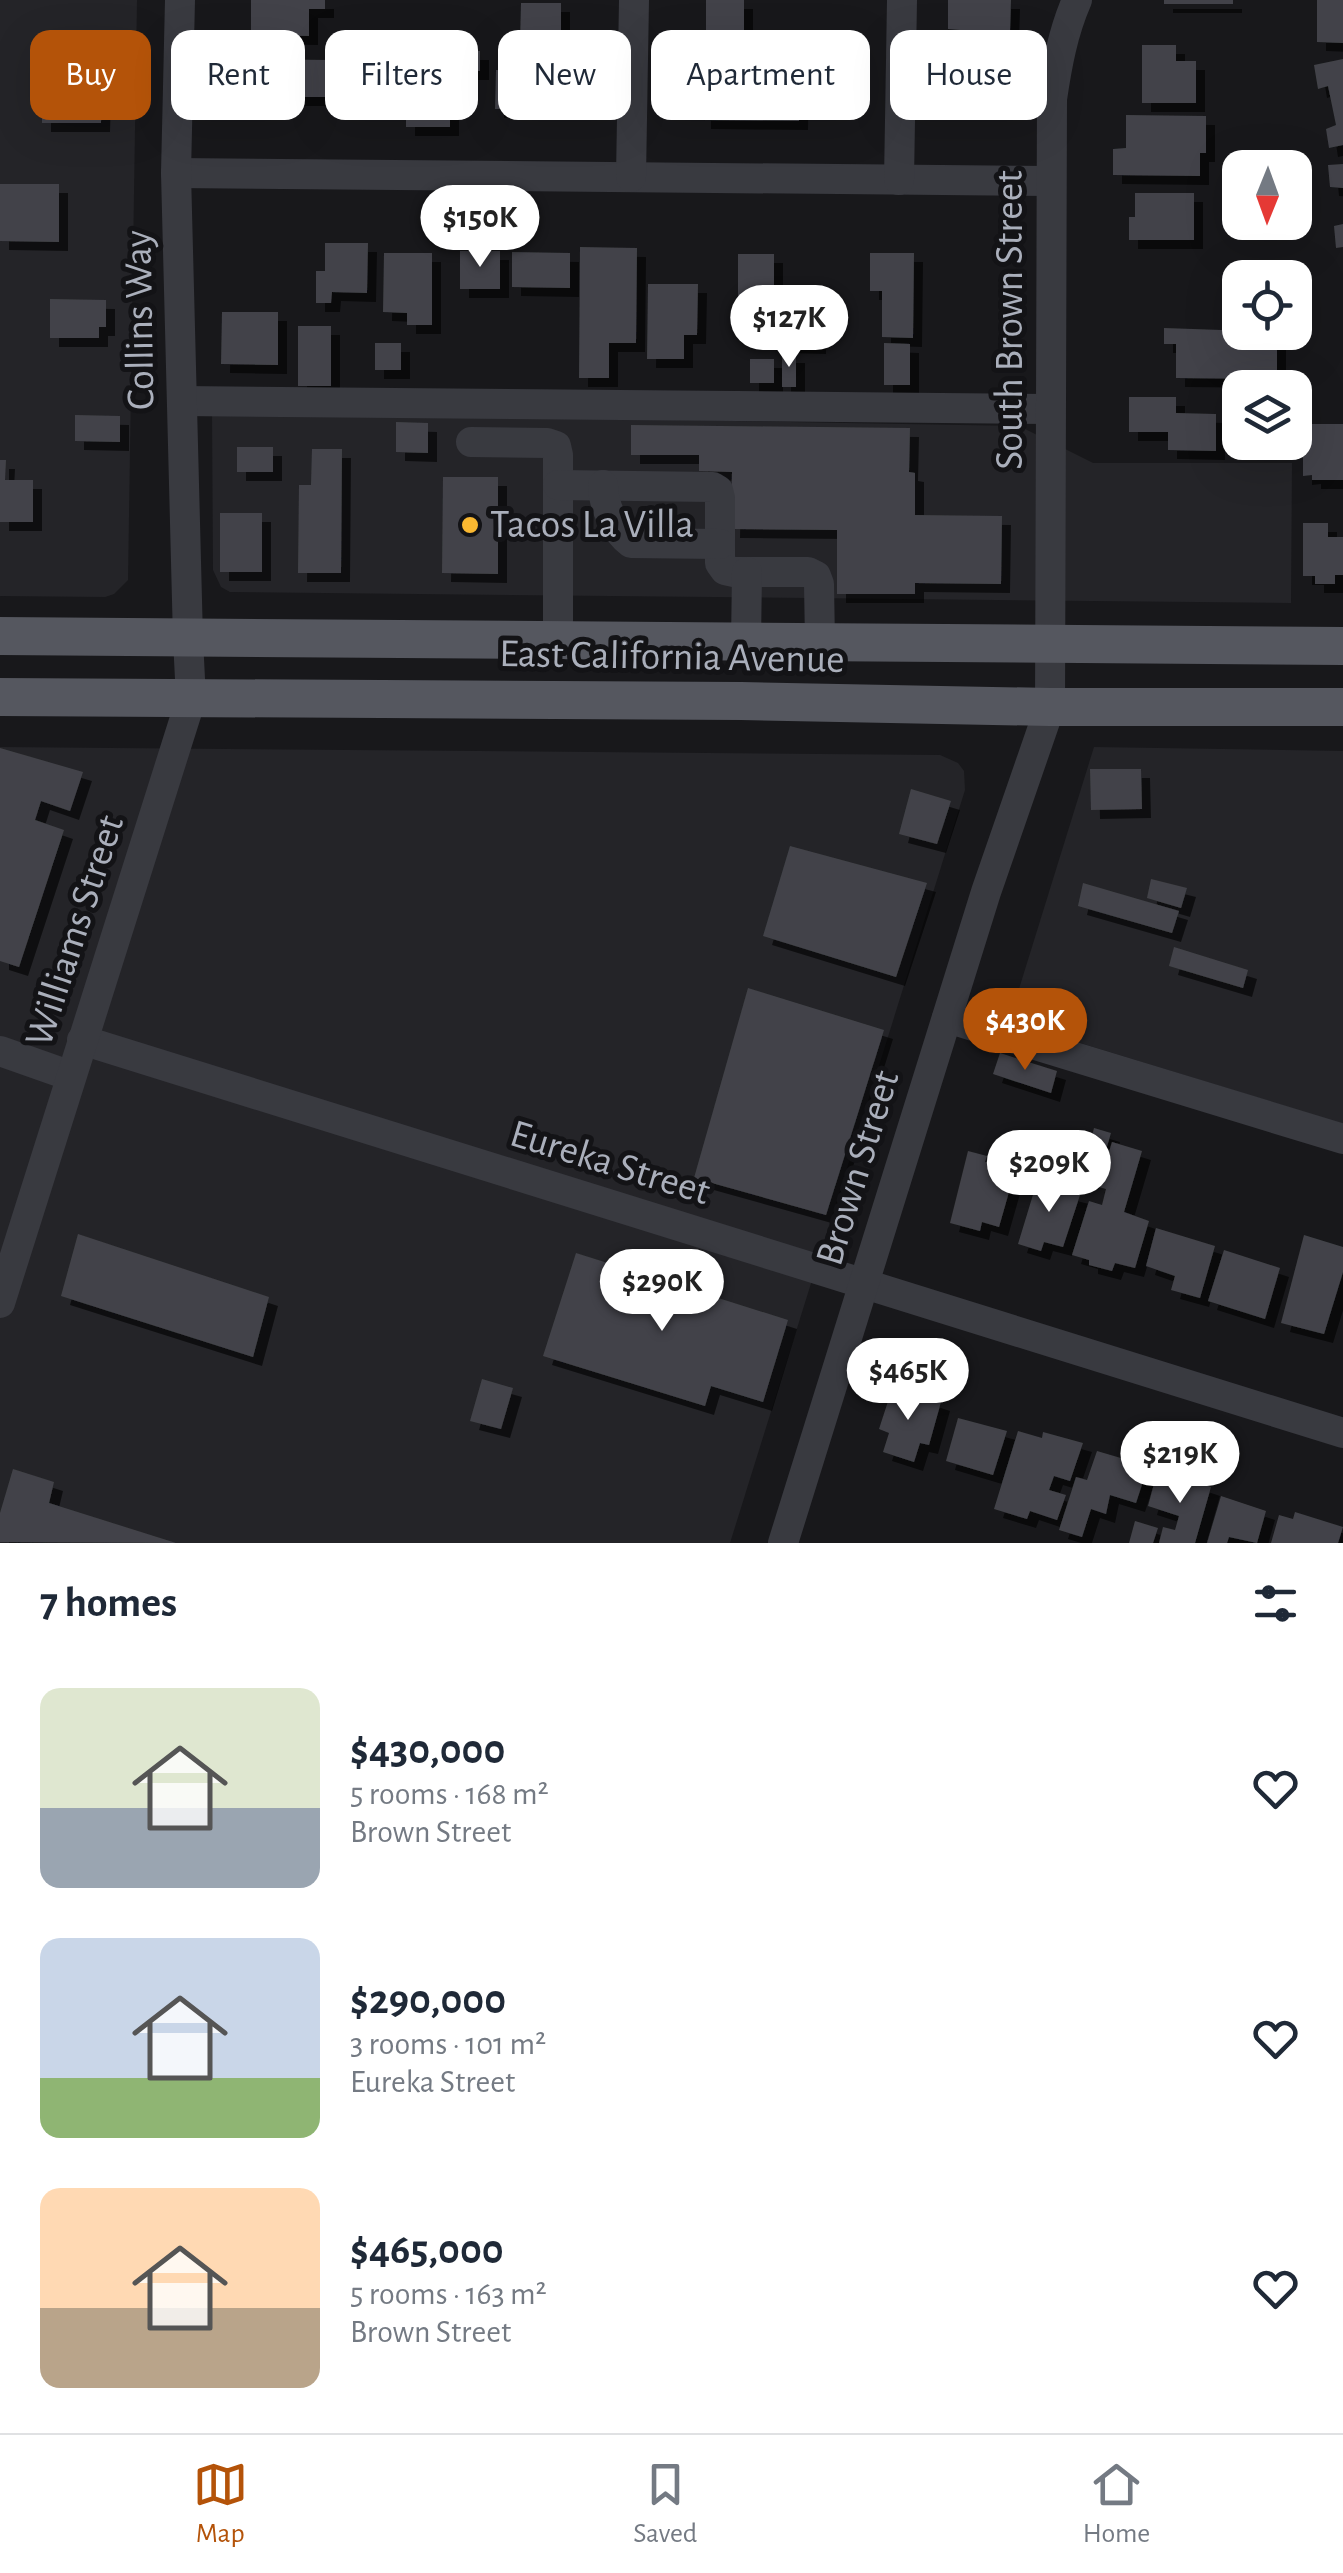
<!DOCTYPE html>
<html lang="en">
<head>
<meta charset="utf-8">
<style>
	body { margin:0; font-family:"Alegreya Sans",sans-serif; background:#f6f6f7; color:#1f2937; height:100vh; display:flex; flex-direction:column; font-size:38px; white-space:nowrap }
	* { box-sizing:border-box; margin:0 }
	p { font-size:32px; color:#747a83 }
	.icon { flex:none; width:55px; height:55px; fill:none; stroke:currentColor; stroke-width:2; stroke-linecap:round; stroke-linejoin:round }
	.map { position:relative; height:1543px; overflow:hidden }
	.details { display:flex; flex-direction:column; background:#fff; flex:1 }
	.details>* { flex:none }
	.banner { position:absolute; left:30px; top:30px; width:1285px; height:90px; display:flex; gap:20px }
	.needle { width:65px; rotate:181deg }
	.controls { position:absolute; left:1222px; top:150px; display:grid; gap:20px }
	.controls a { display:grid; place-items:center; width:90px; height:90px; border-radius:20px; background:#fff; box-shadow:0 10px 40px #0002; font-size:50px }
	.price { position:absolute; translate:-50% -85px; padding:0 22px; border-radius:35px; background:#fff; color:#222; font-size:32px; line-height:65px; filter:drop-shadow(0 2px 5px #0008) }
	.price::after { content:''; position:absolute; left:50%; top:60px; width:30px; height:22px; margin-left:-15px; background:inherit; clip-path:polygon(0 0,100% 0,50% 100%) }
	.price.active { background:#b45309; color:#fff }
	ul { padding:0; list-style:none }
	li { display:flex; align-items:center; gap:30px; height:250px; padding:0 40px }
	li span { display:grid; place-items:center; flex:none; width:280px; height:200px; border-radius:20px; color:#555 }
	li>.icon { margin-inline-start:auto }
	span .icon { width:120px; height:120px; fill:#fffc; stroke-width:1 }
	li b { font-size:42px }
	h2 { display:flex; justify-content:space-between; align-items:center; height:120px; padding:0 40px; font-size:42px }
	.pill { padding:0 35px; border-radius:20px; background:#fff; box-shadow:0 10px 40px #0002; font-size:35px; line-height:90px }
	.pill.active { background:#b45309; color:#fff }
	.tabs { display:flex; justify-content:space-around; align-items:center; height:140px; border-top:2px solid #e0e1e3; background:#fff; font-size:28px; color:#747a83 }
	.tabs a { display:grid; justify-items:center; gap:5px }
	.tabs .active { color:#b45309 }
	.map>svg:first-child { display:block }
	.built { fill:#242428 }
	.building { fill:#424348; filter:url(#shadow) }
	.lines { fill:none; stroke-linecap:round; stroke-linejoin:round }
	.minor { stroke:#393a40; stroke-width:30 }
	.major { stroke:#55575f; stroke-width:38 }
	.poi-dot { fill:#fab831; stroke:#131316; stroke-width:4 }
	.labels { text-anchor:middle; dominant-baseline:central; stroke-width:10; stroke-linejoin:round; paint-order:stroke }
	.street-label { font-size:40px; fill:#aaafbb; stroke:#131316 }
	.poi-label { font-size:40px; fill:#aaafbb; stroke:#131316; text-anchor:start }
</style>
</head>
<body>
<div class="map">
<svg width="1343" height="1543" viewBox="0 0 1343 1543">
	<defs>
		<filter id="shadow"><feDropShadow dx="9" dy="9" stdDeviation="0" flood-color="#0009"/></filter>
	</defs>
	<rect width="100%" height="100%" fill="#18181b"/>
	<g class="built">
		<path d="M0 0H137L128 580 114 594 105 597 0 596Z"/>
		<path d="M212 412 1019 426 1093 463H1292L1291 603 230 592 221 587 213 570Z"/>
		<path d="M0 747 940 755 958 763 964 771 965 790 730 1543H0Z"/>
		<path d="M1094 747 1343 751V1124L1009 1021Z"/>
	</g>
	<g class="building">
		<path d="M251 0H325V9H309V36L251 35Z"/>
		<rect x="706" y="0" width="38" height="45"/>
		<path d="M948 0H1011L1010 32 1006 31V37H992V63H960V30L948 29Z"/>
		<rect x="1164" y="0" width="69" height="4"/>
		<path d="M1317 0H1343V43L1317 42Z"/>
		<path d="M521 3H561V43H520Z"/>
		<path d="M1142 45H1176V61H1196V103H1142Z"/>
		<rect x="459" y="51" width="21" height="20"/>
		<path d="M518 56H556L555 109H495L496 70 518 71Z"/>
		<path d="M237 59 330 60V97H237Z"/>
		<path d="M1343 59V145L1329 148 1326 129 1336 125 1328 86 1318 89 1314 65Z"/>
		<path d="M704 67H800L799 121 702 120V107H694V82H704Z"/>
		<rect x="406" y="85" width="44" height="42"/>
		<path d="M42 87 102 88 101 123H42Z"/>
		<path d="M1126 115 1206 116V153H1200V176L1113 175V149L1126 148Z"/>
		<path d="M1343 164V188L1330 187 1328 165Z"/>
		<path d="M0 184H59V242L0 241Z"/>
		<path d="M1135 193H1194V240H1129V217H1135Z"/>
		<path d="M1343 224V247L1336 248 1334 226Z"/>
		<path d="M325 243H368L367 293 332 292 331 303H316V271H325Z"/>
		<path d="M580 247 637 248 636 343H609V378H579Z"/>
		<rect x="460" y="251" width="40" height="38"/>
		<path d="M512 252 570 253V288L512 287Z"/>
		<path d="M384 253H432V325H407V313L383 312Z"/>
		<path d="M870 253H914L913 338 882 337V291H870Z"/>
		<path d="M738 254H774V301H769V310H747V300H738Z"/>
		<path d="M648 284H698L697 335H684V359H647Z"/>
		<path d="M50 299 106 300V327H99V338H50Z"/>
		<path d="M781 301 808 302V327H817V345L780 344Z"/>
		<path d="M222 312H278V365L221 364Z"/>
		<rect x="298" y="326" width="33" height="60"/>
		<path d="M1164 328 1277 332V379L1176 378V344H1164Z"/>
		<rect x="375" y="343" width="26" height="27"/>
		<path d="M884 343 910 344V385H884Z"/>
		<rect x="782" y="354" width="14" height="33"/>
		<rect x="750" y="359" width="24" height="24"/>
		<path d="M1129 397H1176V413L1216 414V451L1168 450V432H1129Z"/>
		<path d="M75 415 120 416V442L75 441Z"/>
		<path d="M396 422 428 423V453L396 452Z"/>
		<path d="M1303 424H1343V480H1312V475L1303 476Z"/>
		<path d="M631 425 910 428 909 472 915 473V515L1002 516 1001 584 915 583V594H837V530L731 529 732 472 699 471V455H631Z"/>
		<rect x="237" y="447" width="36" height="25"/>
		<path d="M312 449H342L341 573H298L299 485H311Z"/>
		<path d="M0 460H6L5 480H33V522H0Z"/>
		<path d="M443 477H498V574L442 573Z"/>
		<rect x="220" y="513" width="42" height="59"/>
		<path d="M1303 523H1328V537H1343V575H1335V584H1315V576H1303Z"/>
		<path d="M0 748 83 772 70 811 41 801 35 820 64 830 19 967 0 961Z"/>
		<path d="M1090 769H1141L1142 809 1091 810Z"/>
		<path d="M911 789 951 801 937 844 899 834Z"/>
		<path d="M790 846 927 883 896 977 763 936Z"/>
		<path d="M1151 879 1187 888 1181 908 1147 898Z"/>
		<path d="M1083 883 1179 911 1172 933 1078 906Z"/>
		<path d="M1174 947 1248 970 1243 988 1169 966Z"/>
		<path d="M748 988 884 1030 826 1215 694 1178Z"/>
		<path d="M1000 1053 1057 1071 1051 1093 993 1074Z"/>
		<path d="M1094 1128 1111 1133 1105 1153 1089 1148Z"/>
		<path d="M1112 1142 1142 1151 1124 1212 1149 1221 1135 1268 1115 1263 1112 1271 1089 1265V1260L1072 1255 1089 1201 1102 1205 1106 1189 1095 1186 1098 1174 1102 1175Z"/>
		<path d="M968 1151 987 1156 985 1162 1015 1171 999 1227 982 1222 980 1231 950 1223Z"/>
		<path d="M1039 1175 1063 1181 1060 1190 1080 1195 1063 1247 1044 1242 1041 1251 1018 1244Z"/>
		<path d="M1156 1228 1215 1246 1200 1298 1171 1290 1175 1276 1146 1266Z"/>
		<path d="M78 1234 269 1297 253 1357 61 1296Z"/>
		<path d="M1304 1235 1343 1247V1272L1324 1334 1281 1323Z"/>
		<path d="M1224 1250 1280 1268 1265 1319 1208 1301Z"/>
		<path d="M576 1253 788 1320 763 1402 711 1386 705 1406 543 1356Z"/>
		<path d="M482 1379 513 1388 501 1429 470 1421Z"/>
		<path d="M893 1386 941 1402 929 1445 920 1443 914 1462 883 1452 889 1433 879 1429Z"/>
		<path d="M958 1418 1007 1431 993 1475 946 1461Z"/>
		<path d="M1018 1431 1042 1438 1043 1432 1083 1443 1070 1481 1054 1476 1049 1490 1066 1495 1057 1520 1030 1511 1027 1519 994 1509Z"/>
		<path d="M1097 1451 1148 1466 1136 1503 1110 1495 1106 1514 1091 1509 1082 1537 1059 1530 1076 1477 1087 1480Z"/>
		<path d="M13 1469 54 1482 49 1503 176 1543 0 1542V1513Z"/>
		<path d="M1158 1469 1211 1487 1195 1543H1159L1163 1527 1175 1530 1179 1516 1148 1506Z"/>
		<path d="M1221 1496 1266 1511 1257 1543 1229 1537 1227 1543H1207Z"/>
		<path d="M1295 1512 1343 1527 1338 1543H1271L1279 1515 1293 1519Z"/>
		<path d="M1135 1521 1158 1528 1153 1543H1129Z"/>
	</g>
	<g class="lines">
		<g class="minor">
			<path d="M176 173 1051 181"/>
			<path d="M631 177 634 0"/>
			<path d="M899 180 902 0"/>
			<path d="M182 401 1050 409"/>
			<path d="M471 442 547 443 556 446 558 455V640"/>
			<path d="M558 485 713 487 718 490 720 498V563L725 570 734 572H808L816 576 819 584 820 642"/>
			<path d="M603 485C603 505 615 531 631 543L720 544"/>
			<path d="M746 642 747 572"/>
			<path d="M947 1018 1343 1139"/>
			<path d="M82 1040 1343 1433"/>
			<path d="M0 1051 71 1076"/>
			<path d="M0 1303 191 699 188 639 176 173 180 0"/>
			<path d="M783 1543 986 892 1050 707 1052 99C1057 65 1063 32 1077 0"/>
		</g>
		<g class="major">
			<path d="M0 636 1343 646"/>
			<path d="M0 697 741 701 1050 707H1343"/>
		</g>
	</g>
	<circle class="poi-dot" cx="470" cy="525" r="10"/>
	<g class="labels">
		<g class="street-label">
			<text transform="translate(140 320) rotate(-91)">Collins Way</text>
			<text transform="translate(1010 320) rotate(-90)">South Brown Street</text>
			<text transform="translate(672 657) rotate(1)">East California Avenue</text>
			<text transform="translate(75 931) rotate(-72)">Williams Street</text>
			<text transform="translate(610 1163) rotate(17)">Eureka Street</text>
			<text transform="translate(858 1168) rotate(-73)">Brown Street</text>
		</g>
		<g class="poi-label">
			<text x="490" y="525">Tacos La Villa</text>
		</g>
	</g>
</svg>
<div class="controls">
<a><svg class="needle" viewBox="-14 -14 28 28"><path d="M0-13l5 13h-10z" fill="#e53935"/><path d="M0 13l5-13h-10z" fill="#747a83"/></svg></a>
<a><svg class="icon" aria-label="locate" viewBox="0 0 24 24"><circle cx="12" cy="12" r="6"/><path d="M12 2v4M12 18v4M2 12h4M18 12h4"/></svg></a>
<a><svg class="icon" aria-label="layers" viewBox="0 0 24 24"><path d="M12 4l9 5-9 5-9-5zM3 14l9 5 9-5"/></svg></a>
</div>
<b class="price" style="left:480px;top:270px">$150K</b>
<b class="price" style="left:789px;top:370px">$127K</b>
<b class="price active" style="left:1025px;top:1073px">$430K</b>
<b class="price" style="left:1049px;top:1215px">$209K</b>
<b class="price" style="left:662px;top:1334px">$290K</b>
<b class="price" style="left:908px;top:1423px">$465K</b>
<b class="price" style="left:1180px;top:1506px">$219K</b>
<div class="banner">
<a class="pill active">Buy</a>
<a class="pill">Rent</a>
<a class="pill">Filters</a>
<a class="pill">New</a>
<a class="pill">Apartment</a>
<a class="pill">House</a>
</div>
</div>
<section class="details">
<h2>7 homes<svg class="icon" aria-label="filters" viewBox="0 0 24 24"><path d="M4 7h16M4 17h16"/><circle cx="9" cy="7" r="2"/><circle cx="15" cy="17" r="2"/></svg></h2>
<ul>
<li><span style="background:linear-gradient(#dfe7d0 60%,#9aa5b1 0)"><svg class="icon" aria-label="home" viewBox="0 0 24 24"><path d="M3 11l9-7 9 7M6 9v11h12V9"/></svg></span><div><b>$430,000</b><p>5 rooms · 168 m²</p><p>Brown Street</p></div><svg class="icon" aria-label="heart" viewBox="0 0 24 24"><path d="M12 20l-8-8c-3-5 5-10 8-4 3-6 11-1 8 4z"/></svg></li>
<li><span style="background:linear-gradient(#c9d6e8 70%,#8fb573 0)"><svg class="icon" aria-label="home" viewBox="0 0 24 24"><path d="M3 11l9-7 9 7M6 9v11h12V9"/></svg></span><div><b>$290,000</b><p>3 rooms · 101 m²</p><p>Eureka Street</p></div><svg class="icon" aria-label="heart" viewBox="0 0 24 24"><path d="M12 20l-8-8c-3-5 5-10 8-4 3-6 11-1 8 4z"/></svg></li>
<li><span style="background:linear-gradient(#ffd9b3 60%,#b9a48a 0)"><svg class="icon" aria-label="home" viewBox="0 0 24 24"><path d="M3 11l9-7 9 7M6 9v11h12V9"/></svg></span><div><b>$465,000</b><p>5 rooms · 163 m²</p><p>Brown Street</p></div><svg class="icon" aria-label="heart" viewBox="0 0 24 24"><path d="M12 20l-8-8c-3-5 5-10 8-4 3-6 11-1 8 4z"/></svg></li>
</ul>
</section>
<nav class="tabs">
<a class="active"><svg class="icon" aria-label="map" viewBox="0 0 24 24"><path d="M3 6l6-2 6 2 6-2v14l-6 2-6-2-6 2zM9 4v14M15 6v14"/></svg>Map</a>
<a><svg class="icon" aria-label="saved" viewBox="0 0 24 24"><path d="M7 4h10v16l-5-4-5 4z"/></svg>Saved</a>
<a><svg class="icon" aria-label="home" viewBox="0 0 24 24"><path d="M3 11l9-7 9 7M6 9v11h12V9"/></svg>Home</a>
</nav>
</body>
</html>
